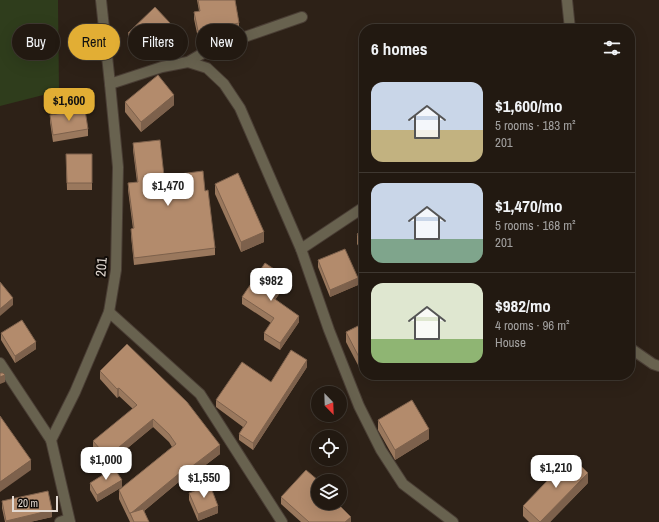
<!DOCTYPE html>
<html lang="en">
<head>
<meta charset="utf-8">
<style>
	body { margin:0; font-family:"Archivo Narrow",sans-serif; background:#2a221a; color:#f1f3f6; height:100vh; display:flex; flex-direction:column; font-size:15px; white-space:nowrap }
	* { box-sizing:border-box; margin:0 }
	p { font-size:13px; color:#a2a09f }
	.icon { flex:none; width:22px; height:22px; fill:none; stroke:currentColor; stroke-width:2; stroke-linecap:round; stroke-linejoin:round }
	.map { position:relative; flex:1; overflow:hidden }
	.panel { position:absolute; left:359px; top:24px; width:276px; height:356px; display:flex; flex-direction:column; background:#221911; border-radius:16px; box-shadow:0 4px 16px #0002,0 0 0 1px #3f3831 }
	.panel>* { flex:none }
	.hud { position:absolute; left:12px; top:24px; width:287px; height:36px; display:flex; gap:8px }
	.needle { width:26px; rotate:157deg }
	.buttons { position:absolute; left:311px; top:386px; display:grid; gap:8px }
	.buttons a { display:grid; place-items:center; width:36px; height:36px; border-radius:50%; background:#221911; box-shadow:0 4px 16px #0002,0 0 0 1px #3f3831; font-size:20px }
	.scale { position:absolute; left:12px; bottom:10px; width:46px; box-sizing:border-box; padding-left:4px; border:2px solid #e2d9d2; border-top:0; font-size:11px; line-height:14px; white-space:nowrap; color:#e2d9d2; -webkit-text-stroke:3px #110c08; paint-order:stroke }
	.price { position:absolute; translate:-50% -34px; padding:0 9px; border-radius:8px; background:#fff; color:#222; font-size:13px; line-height:26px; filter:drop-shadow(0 1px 2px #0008) }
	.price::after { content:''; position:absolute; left:50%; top:24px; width:12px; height:9px; margin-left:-6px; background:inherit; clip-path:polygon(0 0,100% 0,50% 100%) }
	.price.active { background:#e2ae34; color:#111 }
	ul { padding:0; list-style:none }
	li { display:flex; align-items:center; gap:12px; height:100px; padding:0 12px }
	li+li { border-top:1px solid #3f3831 }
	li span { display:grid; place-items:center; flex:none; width:112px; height:80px; border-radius:12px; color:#555 }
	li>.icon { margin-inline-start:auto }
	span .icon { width:48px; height:48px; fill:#fffc; stroke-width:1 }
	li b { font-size:17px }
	h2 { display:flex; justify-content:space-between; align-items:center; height:48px; padding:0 12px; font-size:17px }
	.chip { padding:0 14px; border-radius:18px; background:#221911; box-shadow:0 4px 16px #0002,0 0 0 1px #3f3831; font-size:14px; line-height:36px }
	.chip.active { background:#e2ae34; color:#111 }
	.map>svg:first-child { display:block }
	.green { fill:#2f3d1c }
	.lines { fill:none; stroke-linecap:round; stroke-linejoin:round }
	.minor-casing { stroke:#4a3e35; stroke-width:12 }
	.tertiary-casing { stroke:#4a3e35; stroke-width:12 }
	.minor { stroke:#68624f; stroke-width:10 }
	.tertiary { stroke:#68624f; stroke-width:10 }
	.wall { fill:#9a785d }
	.shaded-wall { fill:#7d614c }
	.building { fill:#b38b6c; stroke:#7d614c }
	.labels { text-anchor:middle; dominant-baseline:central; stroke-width:4; stroke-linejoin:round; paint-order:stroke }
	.street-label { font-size:14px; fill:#e2d9d2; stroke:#110c08 }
</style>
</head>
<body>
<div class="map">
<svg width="659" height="522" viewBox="0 0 659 522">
	<rect width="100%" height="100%" fill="#2d2117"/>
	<path class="green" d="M0 0H58L59 91 0 106Z"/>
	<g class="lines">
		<g class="minor-casing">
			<g id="minor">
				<path d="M101 0 110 84 162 67 188 62 210 49 302 17"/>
				<path d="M567 0 570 29"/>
				<path d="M188 62 207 68 224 84 240 108 301 249 329 330 359 406 381 450 403 484 453 522"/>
				<path d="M301 249 364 207"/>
				<path d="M109 312 200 394 282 522"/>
				<path d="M630 348 653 364 659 366"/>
				<path d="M0 363 51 440"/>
				<path d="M60 522 69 519"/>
			</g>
		</g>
		<g class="tertiary-casing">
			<path id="tertiary" d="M70 522 51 440 75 392 109 312 116 270 118 167 110 84"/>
		</g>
		<use href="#minor" class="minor"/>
		<use href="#tertiary" class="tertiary"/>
	</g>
	<g class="wall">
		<path d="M197 0H235L239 23V30L198 38 194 19V12L199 11Z"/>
		<path d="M170 30 143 55 128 40V33Z"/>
		<path d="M125 102 174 105 141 132 125 112Z"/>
		<path d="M50 115 88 129V136L53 142 50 122Z"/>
		<path d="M133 143 164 176 205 191 215 248V255L134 265 131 236V229H133L128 190V183L137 182 133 150Z"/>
		<path d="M66 154H92V190H67Z"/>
		<path d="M215 184 264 242 241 252 215 194Z"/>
		<path d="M364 230V254L357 244V234Z"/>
		<path d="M318 260 358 285 330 297 318 267Z"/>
		<path d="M286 284 275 300 299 322 280 350 264 340V333L271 323 242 304V297Z"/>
		<path d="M364 323 360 369 346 342V332Z"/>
		<path d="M1 333 36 349 15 363 1 340Z"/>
		<path d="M307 367 253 450 239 440V434L243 427 216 407V400L271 382Z"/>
		<path d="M100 371 220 454 182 483 181 480 144 511 149 522H130L119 499V490L172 447 169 442 153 427 107 465 93 449V441L133 409 119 396 117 398 100 379Z"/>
		<path d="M378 420 429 439 395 460 378 430Z"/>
		<path d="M90 483 122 487 97 502 90 490Z"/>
		<path d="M588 483 550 522H529L523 516V506Z"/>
		<path d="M189 493 218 513 198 521 189 500Z"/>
		<path d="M281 497 318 503 351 522H301L281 504Z"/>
		<path d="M2 501 52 517 30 522H5L2 508Z"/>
	</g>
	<g class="shaded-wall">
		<path d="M170 23V30L143 55V49Z"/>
		<path d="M174 95V105L141 132V122Z"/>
		<path d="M264 232V242L241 252V242Z"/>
		<path d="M286 277V284L272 304V297Z"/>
		<path d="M358 278V285L330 297V290Z"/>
		<path d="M13 298V305L0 316V309Z"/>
		<path d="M299 316V322L280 350V343Z"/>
		<path d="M36 342V349L15 363V356Z"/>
		<path d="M364 357V367L360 369V359Z"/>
		<path d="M307 360V367L253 450V443Z"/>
		<path d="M5 375V382L0 384V377Z"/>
		<path d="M119 388V396L117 398V389Z"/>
		<path d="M153 419V427L107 465V457Z"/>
		<path d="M429 429V439L395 460V450Z"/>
		<path d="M220 445V454L182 483V474Z"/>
		<path d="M31 460V470L0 492V482Z"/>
		<path d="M181 472V480L133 520 130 514Z"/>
		<path d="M588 473V483L550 522H540Z"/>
		<path d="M122 480V487L97 502V495Z"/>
		<path d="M218 506V513L198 521V514Z"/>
		<path d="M52 510V517L30 522H6V521Z"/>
		<path d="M351 517V522H345Z"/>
	</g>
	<g class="building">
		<path d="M198 0H235L239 23 198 31 194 12 200 11Z"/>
		<path d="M155 7 170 23 143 49 128 33Z"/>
		<path d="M158 75 174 95 141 122 125 102Z"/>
		<path d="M85 110 88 129 53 135 50 115Z"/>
		<path d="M160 140 164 176 203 171 205 191 208 190 215 248 134 258 131 229 134 228 128 183 138 182 133 143Z"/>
		<path d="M66 154H92V183H67Z"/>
		<path d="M238 173 264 232 241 242 215 184Z"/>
		<path d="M364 230V244L357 234Z"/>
		<path d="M345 249 358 278 330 290 318 260Z"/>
		<path d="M265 263 286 277 272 297 299 316 280 343 264 333 274 318 242 297Z"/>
		<path d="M0 282 13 298 0 309Z"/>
		<path d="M22 320 36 342 15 356 1 333Z"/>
		<path d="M364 323V357L360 359 346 332Z"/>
		<path d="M127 344 187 402 220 445 182 474 181 472 130 514 119 490 176 444 169 434 153 419 107 457 93 441 137 405 119 388 117 389 100 371Z"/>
		<path d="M291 350 307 360 253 443 239 434 247 422 216 400 242 362 271 382Z"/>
		<path d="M0 373H3L5 375 0 377Z"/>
		<path d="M412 400 429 429 395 450 378 420Z"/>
		<path d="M0 416 31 460 0 482Z"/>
		<path d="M571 456 588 473 540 522 523 506Z"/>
		<path d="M114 468 122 480 97 495 90 483Z"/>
		<path d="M306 470 319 481H318V503H337L351 517 345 522H309L281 497Z"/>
		<path d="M210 485 218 506 198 514 189 493Z"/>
		<path d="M48 491 52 510 6 521 2 501Z"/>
		<path d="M143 509 149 522H134L130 513Z"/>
	</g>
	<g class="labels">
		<g class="street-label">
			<text transform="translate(101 267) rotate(-85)">201</text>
		</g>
	</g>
</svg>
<div class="buttons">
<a><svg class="needle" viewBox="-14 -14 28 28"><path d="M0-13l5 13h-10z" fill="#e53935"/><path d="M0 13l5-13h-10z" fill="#a2a09f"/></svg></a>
<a><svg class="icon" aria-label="locate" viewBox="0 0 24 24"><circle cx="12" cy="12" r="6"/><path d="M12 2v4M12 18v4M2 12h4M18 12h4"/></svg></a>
<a><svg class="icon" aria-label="layers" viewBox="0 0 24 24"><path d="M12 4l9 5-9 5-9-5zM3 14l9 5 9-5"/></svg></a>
</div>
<div class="scale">20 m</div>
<b class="price active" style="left:69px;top:122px">$1,600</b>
<b class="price" style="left:168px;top:207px">$1,470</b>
<b class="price" style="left:271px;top:302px">$982</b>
<b class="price" style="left:106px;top:481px">$1,000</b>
<b class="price" style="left:556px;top:489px">$1,210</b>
<b class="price" style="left:204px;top:499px">$1,550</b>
<div class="hud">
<a class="chip">Buy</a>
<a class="chip active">Rent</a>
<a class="chip">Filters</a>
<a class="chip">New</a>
</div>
<section class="panel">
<h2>6 homes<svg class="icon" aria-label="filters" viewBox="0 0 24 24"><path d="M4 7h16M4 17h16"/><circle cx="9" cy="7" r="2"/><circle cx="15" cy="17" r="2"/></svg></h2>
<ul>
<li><span style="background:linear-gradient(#c9d6e8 60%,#c2b280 0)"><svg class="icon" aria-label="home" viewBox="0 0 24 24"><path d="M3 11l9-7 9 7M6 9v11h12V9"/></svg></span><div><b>$1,600/mo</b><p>5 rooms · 183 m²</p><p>201</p></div></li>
<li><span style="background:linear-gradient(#c9d6e8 70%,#7fa58c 0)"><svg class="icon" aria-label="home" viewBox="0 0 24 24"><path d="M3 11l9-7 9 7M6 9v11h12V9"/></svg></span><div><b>$1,470/mo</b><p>5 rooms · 168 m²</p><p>201</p></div></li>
<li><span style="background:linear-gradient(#dfe7d0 70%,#8fb573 0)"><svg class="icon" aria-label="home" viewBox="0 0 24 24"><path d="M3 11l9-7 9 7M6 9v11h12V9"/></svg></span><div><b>$982/mo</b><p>4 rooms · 96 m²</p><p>House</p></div></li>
</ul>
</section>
</div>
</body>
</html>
